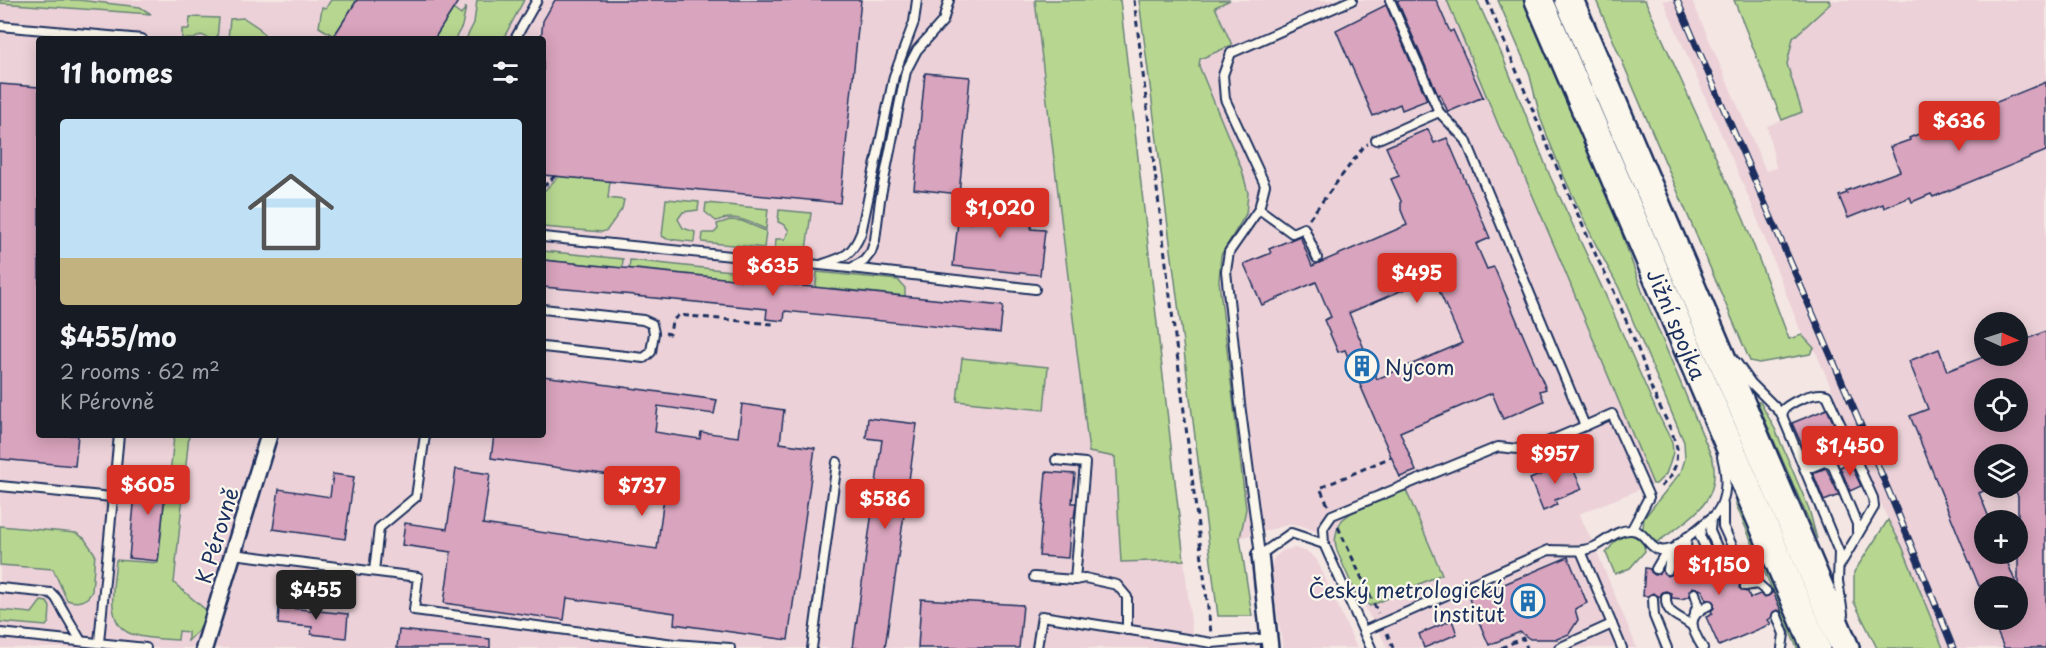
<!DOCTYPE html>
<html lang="en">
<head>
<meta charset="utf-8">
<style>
	body { margin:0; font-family:"Playpen Sans",sans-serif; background:#242831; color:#f1f3f6; height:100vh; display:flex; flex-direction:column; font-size:22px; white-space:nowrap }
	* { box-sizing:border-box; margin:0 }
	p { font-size:20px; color:#9ea1a6 }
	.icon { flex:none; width:33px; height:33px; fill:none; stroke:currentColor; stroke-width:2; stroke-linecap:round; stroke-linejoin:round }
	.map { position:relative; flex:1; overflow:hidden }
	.panel { position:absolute; left:36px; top:36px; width:510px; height:402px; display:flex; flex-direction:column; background:#171b24; border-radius:6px; box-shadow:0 3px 15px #0003 }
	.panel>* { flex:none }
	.needle { width:39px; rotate:93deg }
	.tools { position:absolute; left:1974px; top:312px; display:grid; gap:12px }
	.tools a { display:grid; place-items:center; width:54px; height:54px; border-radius:50%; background:#171b24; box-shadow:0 3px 15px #0003; font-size:30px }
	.price { position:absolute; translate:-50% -51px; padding:0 14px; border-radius:6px; background:#d93025; color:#fff; font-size:20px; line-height:39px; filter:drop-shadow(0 2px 3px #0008) }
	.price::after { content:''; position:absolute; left:50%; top:36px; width:18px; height:14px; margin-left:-9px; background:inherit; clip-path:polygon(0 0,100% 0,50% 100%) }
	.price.active { background:#222; color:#fff }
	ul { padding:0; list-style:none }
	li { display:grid; align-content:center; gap:12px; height:318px; padding:0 24px }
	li+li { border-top:2px solid #363941 }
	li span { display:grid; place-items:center; height:186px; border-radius:6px; color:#555 }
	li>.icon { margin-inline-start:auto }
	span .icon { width:108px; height:108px; fill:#fffc; stroke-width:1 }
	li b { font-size:26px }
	h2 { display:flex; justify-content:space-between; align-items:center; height:72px; padding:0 24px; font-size:26px }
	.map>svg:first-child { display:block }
	.built { fill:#ecd2d8; fill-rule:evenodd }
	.green { fill:#b7d790; stroke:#698377; stroke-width:1.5 }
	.building { fill:#d9a4bd; stroke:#1b2f5e; stroke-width:1.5; fill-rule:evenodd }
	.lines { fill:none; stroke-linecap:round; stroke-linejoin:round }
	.lane-casing { stroke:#1b2f5e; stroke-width:12 }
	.street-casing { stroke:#1b2f5e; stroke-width:20 }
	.highway-casing { stroke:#1b2f5e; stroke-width:32 }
	.path { stroke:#1b2f5e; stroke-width:3; stroke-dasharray:6 4.5; stroke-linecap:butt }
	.lane { stroke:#fbf7ec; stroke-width:8 }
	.street { stroke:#fbf7ec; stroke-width:15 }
	.highway { stroke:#fbf7ec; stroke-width:27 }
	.rail-casing { stroke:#1b2f5e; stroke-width:7 }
	.rail { stroke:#fbf7ec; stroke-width:4.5; stroke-dasharray:14; stroke-linecap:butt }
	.labels { text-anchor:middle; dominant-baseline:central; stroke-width:4.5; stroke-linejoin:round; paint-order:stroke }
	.street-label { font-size:21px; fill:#1b2f5e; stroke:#fbf7ec }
	.poi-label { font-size:21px; fill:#1b2f5e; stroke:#fbf7ec; text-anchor:start }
</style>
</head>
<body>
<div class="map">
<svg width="2046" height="648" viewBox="0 0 2046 648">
	<rect width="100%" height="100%" fill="#f4e6e3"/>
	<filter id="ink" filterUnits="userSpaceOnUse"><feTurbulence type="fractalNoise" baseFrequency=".0167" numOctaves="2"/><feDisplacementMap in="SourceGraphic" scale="12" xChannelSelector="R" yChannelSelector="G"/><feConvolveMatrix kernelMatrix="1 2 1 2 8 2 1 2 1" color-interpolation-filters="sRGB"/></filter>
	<g filter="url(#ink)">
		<g class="built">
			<path d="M78 0H1035L1089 452 1115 456 1121 562 1184 560 1194 648H0V3L150 14 140 7ZM39 39H543V435H39Z"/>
			<path d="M1230 0H1447L1500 129 1515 154 1562 264 1653 484 1579 514 1595 547 1637 648H1387L1379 631 1355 592 1337 551 1329 541 1317 532 1303 526 1291 524 1240 538 1246 509 1219 281 1221 255 1232 234 1248 193 1242 170 1199 66 1215 7Z"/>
			<path d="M1663 0H1692L1766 171 1776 168 1767 126 1802 112 1787 64 1793 38 1830 4 1829 0H2046V648H1943L1902 546 1888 520 1814 348 1802 335 1751 203ZM1984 322H2018V356H1984ZM1984 388H2018V422H1984ZM1984 454H2018V488H1984ZM1984 520H2018V554H1984ZM1984 586H2018V620H1984Z"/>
			<path d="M1295 548 1308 552 1317 560 1357 648H1283L1270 569 1274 558 1283 550Z"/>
		</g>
		<g class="green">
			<path d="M0 0H78L140 7 151 14 0 3Z"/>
			<path d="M331 0H357L334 36 319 27 322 7 326 8Z"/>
			<path d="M477 0H524L503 39H466L474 23Z"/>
			<path d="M1035 0H1120L1184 560 1121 562 1115 457 1089 452Z"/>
			<path d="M1139 0H1230L1215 7 1232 45 1200 59 1199 66 1242 170 1248 193 1246 214 1221 255 1219 281 1246 509 1240 538 1252 616H1218Z"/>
			<path d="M1447 0H1477L1502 55 1550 176 1605 294 1656 410 1672 442 1673 452 1670 463 1666 474 1656 484H1653L1562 264 1515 154 1500 129Z"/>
			<path d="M1498 0H1523L1614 211 1642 291 1713 460C1719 494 1702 510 1677 528 1670 533 1664 538 1657 542L1647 538 1643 528 1644 518 1681 472 1685 459 1684 442 1619 288 1594 241 1560 168 1541 120 1529 72Z"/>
			<path d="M1596 0H1645L1744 220 1789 339 1802 335 1814 348 1810 354 1759 363 1750 361Z"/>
			<path d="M1734 0H1829L1830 4 1793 38 1787 64 1802 112 1782 120Z"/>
			<path d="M466 7 462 26 455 39H434L453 9 461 15Z"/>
			<path d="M190 17 219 18 217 39H211L201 35 194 39H182V29H189Z"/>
			<path d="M244 18 259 28 267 39H228L230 19Z"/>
			<path d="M559 176 610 181 608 198 624 200 622 209 607 230 602 232 543 227V192Z"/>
			<path d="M666 199 699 202 698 210 683 212 678 219 683 228 695 232 694 242 667 239 662 236Z"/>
			<path d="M706 203 768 209 766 229C749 222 734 213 716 221L705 212Z"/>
			<path d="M779 210 811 213 806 250 775 249 776 239H785L789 231 785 225 778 222Z"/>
			<path d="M730 220 742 221 766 231 764 248 702 242 703 233H714L718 229 717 224Z"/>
			<path d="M543 251 623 259 622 271 613 267 543 260Z"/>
			<path d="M630 260 731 271 732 279 637 269 629 272Z"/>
			<path d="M744 272 806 278 808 280 807 286 741 280V274Z"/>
			<path d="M817 272 898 280 905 288V296L831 288 815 296Z"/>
			<path d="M962 358 1048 367 1044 410 957 401Z"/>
			<path d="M1757 402H1760L1775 429 1809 509 1817 539Z"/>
			<path d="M168 435H189L174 583 207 611 201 628 188 641V632L179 631 178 640C164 639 149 639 135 635 103 628 114 583 116 560L158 563 167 475H170L174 436Z"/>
			<path d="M1406 490 1442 574 1370 606 1355 592 1337 551 1335 541 1337 530 1342 520 1351 513Z"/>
			<path d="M1737 495 1803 648H1797L1736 505Z"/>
			<path d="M1888 520 1902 546 1943 648H1877L1854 602V572Z"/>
			<path d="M0 526 76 533 84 538 95 554 92 591C88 601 77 604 67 600L53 569 0 565Z"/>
			<path d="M1626 535H1632L1643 541 1645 551 1630 568 1615 574 1606 553 1615 541Z"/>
			<path d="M41 601 47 602 50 607 49 622 46 626 0 622V610L32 613Z"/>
		</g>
		<g class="building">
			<path d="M357 0H459L434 39H332Z"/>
			<path d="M555 0H861L840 203 543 175V39H541L543 21Z"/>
			<path d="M1397 0H1436L1450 32 1453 30 1483 97 1448 112 1440 94 1438 95Z"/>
			<path d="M1386 5 1427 100 1402 110 1400 104 1373 116 1336 30Z"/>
			<path d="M925 73 970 77 959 194 914 189Z"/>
			<path d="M2046 82V151L1933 197 1931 194 1912 202 1910 197 1884 208 1883 204 1848 218 1839 196 1847 193 1846 191 1900 171 1890 147 1910 140 1909 138Z"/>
			<path d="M0 84 39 87V435H78L75 466 0 459Z"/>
			<path d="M1428 129 1434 143 1447 138 1490 238 1476 244 1487 269 1494 267 1546 389 1540 391 1544 401 1503 419 1492 393 1400 432 1416 471 1400 477 1345 350 1338 352 1324 320 1331 317 1316 282 1262 305 1244 264 1271 253 1269 249 1300 236 1312 266 1407 225 1401 210V201L1391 179 1399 176 1386 147ZM1433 277 1462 343 1377 379 1349 313Z"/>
			<path d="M975 199 1034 205 1031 229 1045 230 1040 275 953 266 958 222 972 223Z"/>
			<path d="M543 260 1003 306 1000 333 785 311 784 321 766 319 767 309 634 296V295L543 287Z"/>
			<path d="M2046 331V648H2004L1992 620H2018V496L2014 488H2018V454H1984V491L1979 493 1990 520H1984V554H2004L2017 586H1979L1910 416 1928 409 1909 361 1939 349 1947 371 1986 356H2018V343ZM1984 388H2018V422H1984Z"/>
			<path d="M543 376 717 400 714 414 658 406 655 432 673 435 700 439 701 432 738 437 742 404 784 410 780 443 815 448 788 640 674 624 675 613 567 598 564 620 444 603 451 552 402 545 405 523 447 529 456 469 490 474 483 524 657 549 666 483 491 458 494 435H543Z"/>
			<path d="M1827 409 1840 437 1828 442 1833 452 1809 461 1792 423Z"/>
			<path d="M868 418 917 424 885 648H853L882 440 866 438Z"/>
			<path d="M1570 462 1582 489 1555 500 1557 505 1543 511 1530 479Z"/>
			<path d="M1850 463 1861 486 1850 491 1840 467Z"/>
			<path d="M1826 468 1839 495 1824 501 1813 473Z"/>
			<path d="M137 472 167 475 158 561 129 558Z"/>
			<path d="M1046 472 1075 474 1072 503H1076L1074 518H1071L1068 558 1039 556Z"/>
			<path d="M333 474 354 477 345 539 273 529 279 489 330 497Z"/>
			<path d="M1739 546 1750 570 1744 566 1739 569 1741 579 1739 588 1743 591 1748 592 1750 598 1760 594 1764 597 1768 596 1772 593V589L1782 613 1777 610 1773 612 1771 618 1768 620 1771 624 1719 646 1706 617 1713 614 1711 611 1714 608V603L1712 600H1706L1702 590 1693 587 1689 591 1690 596 1682 599 1672 598 1671 593 1666 591 1662 592 1660 597 1653 593 1648 596H1643L1645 568 1650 569 1651 572 1655 575 1662 570 1667 576 1671 575 1674 571 1686 575 1690 569 1694 571 1698 569 1700 563 1705 560 1710 564 1714 562 1716 558 1722 560 1728 551 1732 554 1736 553Z"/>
			<path d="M1568 557 1587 603 1575 609 1578 620 1569 634 1557 639H1530L1520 632 1489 645 1469 599Z"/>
			<path d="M921 599 1023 605 1019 648H918Z"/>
			<path d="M279 607 348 614 346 638 311 634 312 627 278 624Z"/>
			<path d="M1452 620 1457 634 1424 648 1419 634Z"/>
			<path d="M399 630 490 639V648H397Z"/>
		</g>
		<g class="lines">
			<g class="lane-casing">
				<g id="lane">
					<path d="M1352 0 1231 53 1223 75 1225 99 1265 185 1259 209 1229 252 1226 271 1240 404 1260 555 1291 533 1324 544 1371 648"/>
					<path d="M1390 0 1439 112 1466 140 1585 426 1612 414 1649 497 1632 529"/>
					<path d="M0 26 142 39"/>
					<path d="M515 39 537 0"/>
					<path d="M1376 140 1439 112"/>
					<path d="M1259 209 1292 233 1304 228 1317 258"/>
					<path d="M543 237 869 270 1035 289"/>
					<path d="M823 264C845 257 852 255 861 233L894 76 914 22 917 0"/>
					<path d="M851 268 864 261 871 252 875 240 880 200 906 71 917 50 943 21 949 0"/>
					<path d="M543 309 643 320 652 324 654 333 651 352 644 358 543 347"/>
					<path d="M1736 362 1751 383 1781 413 1839 552 1838 581 1843 614"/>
					<path d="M1782 416 1784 409C1793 401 1815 391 1827 395L1849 443 1846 453"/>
					<path d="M1056 460 1085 463 1075 580"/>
					<path d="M1825 461 1832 464 1857 524V532"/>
					<path d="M1803 464 1807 467H1812L1846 453 1853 454 1873 498 1874 507 1840 565"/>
					<path d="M0 486 112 497"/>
					<path d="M1723 505V526L1733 548"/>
					<path d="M1711 519 1710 531 1720 554"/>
					<path d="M1702 526 1700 536 1710 558"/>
					<path d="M1687 537 1686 546 1694 565"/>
					<path d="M1324 544 1323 528 1332 515 1498 447 1528 450 1585 426"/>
					<path d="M1678 544 1677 553 1684 569"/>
					<path d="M1581 551 1622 648"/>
					<path d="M233 554 418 577 414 610 674 644 730 648"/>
					<path d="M1656 569 1663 557 1716 514C1728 498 1727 475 1722 457"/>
					<path d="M1668 570 1670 556 1673 549"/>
					<path d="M374 571 379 528 416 497 425 435"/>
					<path d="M1744 572 1747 578 1745 586 1758 584 1766 591"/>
					<path d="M1034 577 1075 580 1085 578 1117 585 1127 597V630"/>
					<path d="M0 588 51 593 56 598 81 641"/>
					<path d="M1695 593 1698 603 1695 612"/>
					<path d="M1666 597C1665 616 1682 616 1693 627"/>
					<path d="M1653 599 1654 616 1667 648"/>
					<path d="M1777 616 1784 634 1782 648"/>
					<path d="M1364 631 1549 550C1564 550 1582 553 1596 546 1607 541 1616 530 1630 530 1649 529 1647 559 1674 548"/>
					<path d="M0 633 146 648"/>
					<path d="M99 642 119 435"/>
					<path d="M812 648 837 462"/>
					<path d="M1037 648 1042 616 1212 643 1270 638"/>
					<path d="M1559 648 1612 624"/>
					<path d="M1703 648C1691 629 1685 616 1709 605"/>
				</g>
			</g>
			<g class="street-casing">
				<g id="street">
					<path d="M1260 555 1270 648"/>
					<path d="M204 648 269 435"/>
				</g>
			</g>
			<g class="highway-casing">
				<g id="highway">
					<path id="s1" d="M1539 0 1816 648"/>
					<path d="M1569 0 1845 648"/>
				</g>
			</g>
			<g class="path">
				<path d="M1134 0 1211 633"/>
				<path d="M1487 0 1554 161 1599 262 1613 289 1640 354 1652 390 1672 432 1677 448 1676 464 1671 476 1658 490"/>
				<path d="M543 187 555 176"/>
				<path d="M1309 219 1365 145 1368 144"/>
				<path d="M665 333 670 334 672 321 679 315 773 324 774 320"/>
				<path d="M1328 505 1320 488 1391 457"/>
				<path d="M1338 527 1378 613"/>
				<path d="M1387 633 1393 648"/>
				<path d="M1501 648 1523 638 1527 648"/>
			</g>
			<use href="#lane" class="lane"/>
			<use href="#street" class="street"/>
			<use href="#highway" class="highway"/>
			<g class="rail-casing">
				<path id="rail" d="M1677 0C1769 216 1866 430 1953 648"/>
			</g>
			<use href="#rail" class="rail"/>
		</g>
	</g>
	<defs>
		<g id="building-ring" transform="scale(1.725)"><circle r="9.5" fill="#fbf7ec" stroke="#1f6fb2" stroke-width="1.5"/><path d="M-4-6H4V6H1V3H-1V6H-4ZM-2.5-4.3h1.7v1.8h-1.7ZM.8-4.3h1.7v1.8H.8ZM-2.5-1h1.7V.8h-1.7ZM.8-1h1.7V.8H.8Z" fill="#1f6fb2"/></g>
	</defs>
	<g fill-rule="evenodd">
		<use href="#building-ring" x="1362" y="366"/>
		<use href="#building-ring" x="1528" y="601"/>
	</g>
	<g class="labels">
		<g class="street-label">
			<text stroke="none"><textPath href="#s1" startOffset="352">Jižní spojka</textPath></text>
			<text transform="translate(216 535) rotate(-73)">K Pérovně</text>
		</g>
		<g class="poi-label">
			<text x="1385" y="366">Nycom</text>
			<text x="1505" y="589" text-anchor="end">Český metrologický<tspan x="1505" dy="24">institut</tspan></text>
		</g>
	</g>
</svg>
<div class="tools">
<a><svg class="needle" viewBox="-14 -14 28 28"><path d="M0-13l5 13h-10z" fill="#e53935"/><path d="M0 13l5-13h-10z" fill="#9ea1a6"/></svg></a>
<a><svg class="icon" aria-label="locate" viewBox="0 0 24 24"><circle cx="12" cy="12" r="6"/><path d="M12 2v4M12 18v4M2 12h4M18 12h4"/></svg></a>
<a><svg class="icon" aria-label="layers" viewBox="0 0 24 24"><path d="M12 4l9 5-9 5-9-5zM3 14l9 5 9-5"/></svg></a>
<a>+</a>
<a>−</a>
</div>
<b class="price" style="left:1959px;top:152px">$636</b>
<b class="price" style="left:1000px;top:239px">$1,020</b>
<b class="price" style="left:773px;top:297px">$635</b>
<b class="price" style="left:1417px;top:304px">$495</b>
<b class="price" style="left:1850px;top:477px">$1,450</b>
<b class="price" style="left:1555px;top:485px">$957</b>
<b class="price" style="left:148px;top:516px">$605</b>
<b class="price" style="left:642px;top:517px">$737</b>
<b class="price" style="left:885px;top:530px">$586</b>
<b class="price" style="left:1719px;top:596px">$1,150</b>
<b class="price active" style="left:316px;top:621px">$455</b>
<section class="panel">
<h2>11 homes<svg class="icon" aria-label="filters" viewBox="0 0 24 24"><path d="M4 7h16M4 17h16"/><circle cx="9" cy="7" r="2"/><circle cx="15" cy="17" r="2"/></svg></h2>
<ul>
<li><span style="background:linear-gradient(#bfe0f5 75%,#c2b280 0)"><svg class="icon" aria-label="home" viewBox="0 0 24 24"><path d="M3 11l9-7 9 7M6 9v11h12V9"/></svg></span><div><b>$455/mo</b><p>2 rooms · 62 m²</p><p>K Pérovně</p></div></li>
</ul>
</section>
</div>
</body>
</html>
